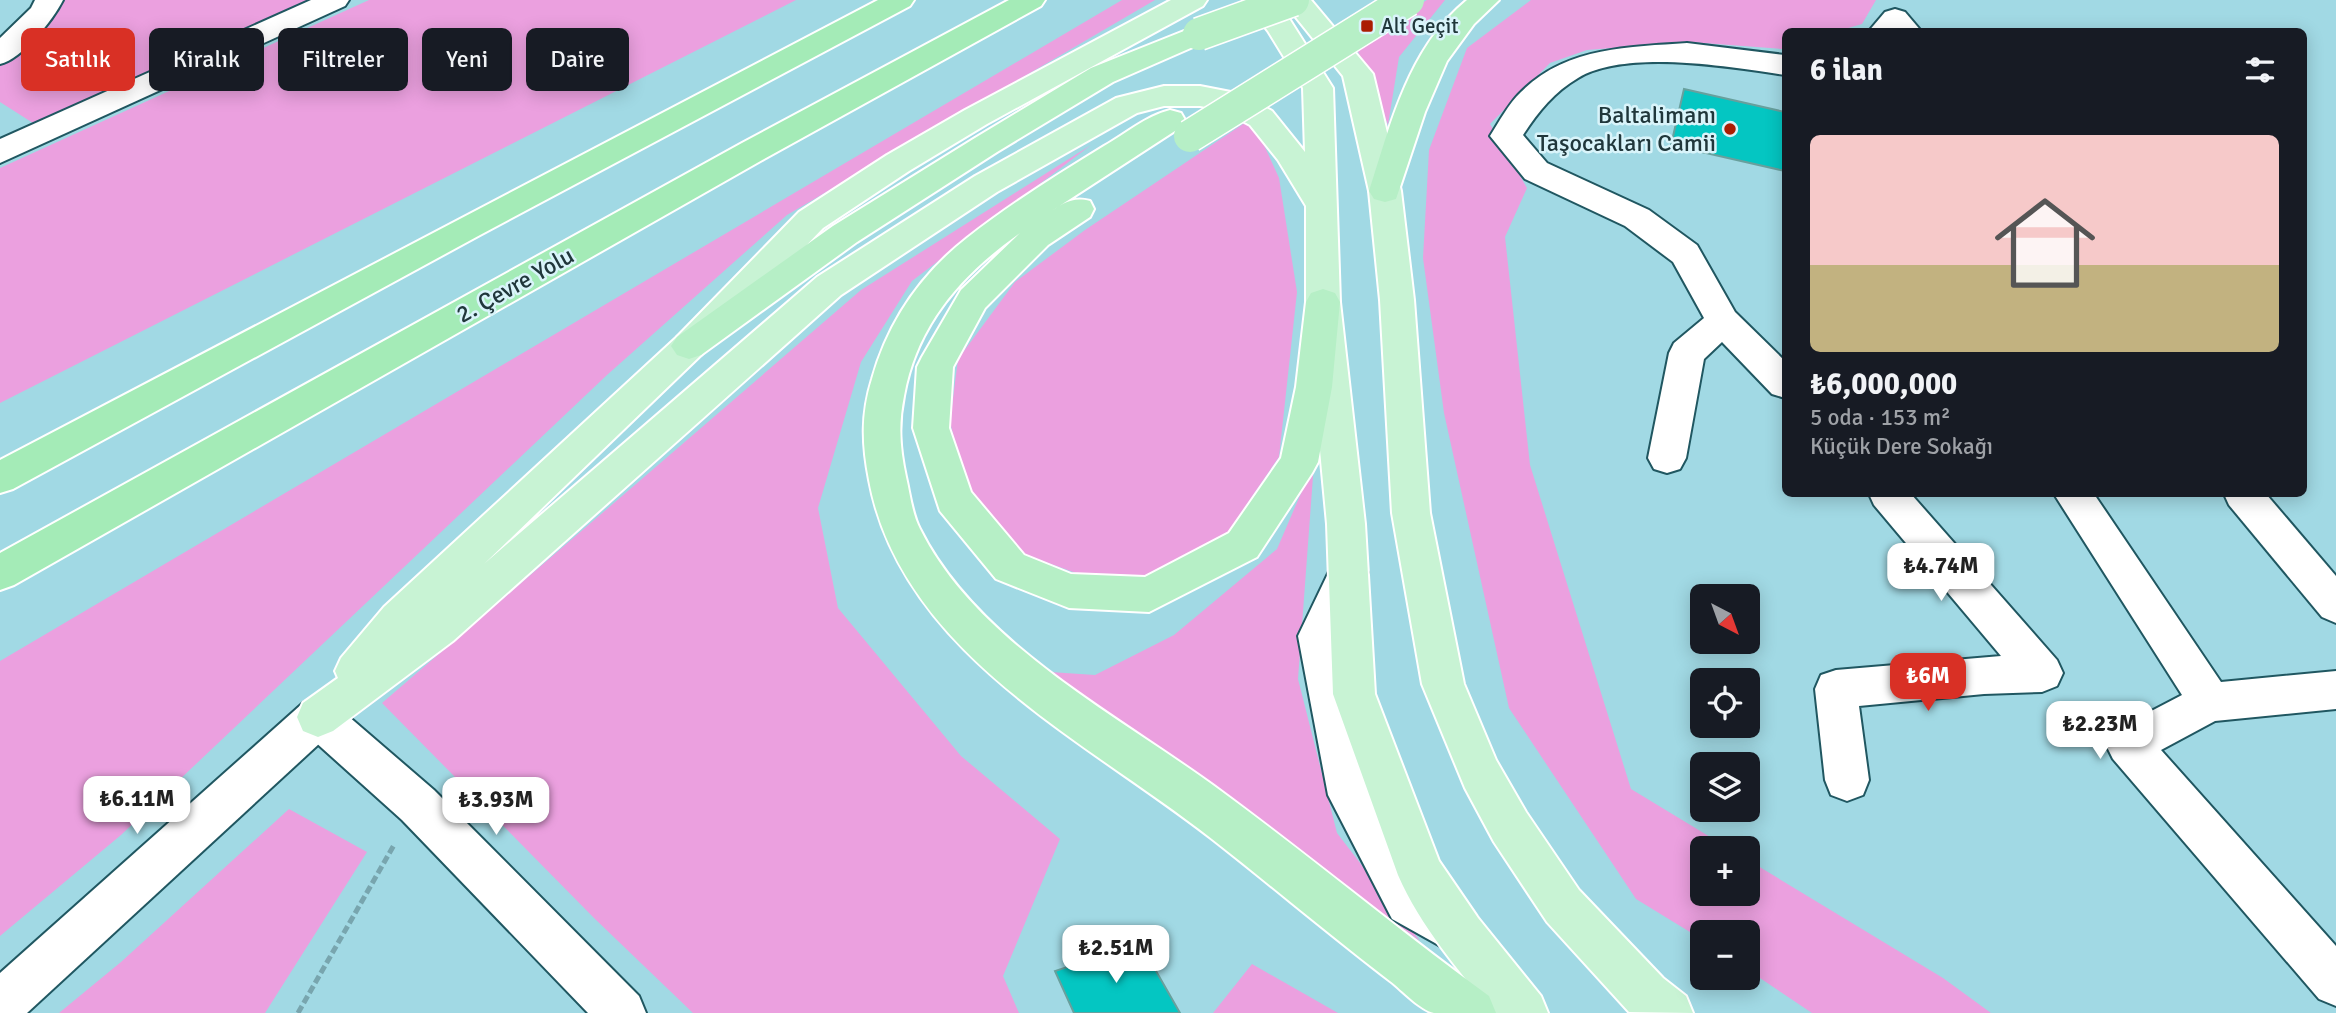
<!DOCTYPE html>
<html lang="tr">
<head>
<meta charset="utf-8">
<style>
	body { margin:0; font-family:Signika,sans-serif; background:#20242c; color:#f1f3f6; height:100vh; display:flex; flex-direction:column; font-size:26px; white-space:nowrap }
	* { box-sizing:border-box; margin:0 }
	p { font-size:23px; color:#9ea1a6 }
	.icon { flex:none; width:38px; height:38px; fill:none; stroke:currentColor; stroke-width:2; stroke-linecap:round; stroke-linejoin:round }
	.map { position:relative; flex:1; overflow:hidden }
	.side { position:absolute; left:1782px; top:28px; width:525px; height:469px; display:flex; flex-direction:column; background:#171b24; border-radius:10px; box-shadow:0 4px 18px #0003 }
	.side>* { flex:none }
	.banner { position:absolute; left:21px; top:28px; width:665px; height:63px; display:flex; gap:14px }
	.needle { width:46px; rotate:139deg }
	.tools { position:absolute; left:1690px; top:584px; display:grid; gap:14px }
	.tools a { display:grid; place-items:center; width:70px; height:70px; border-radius:10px; background:#171b24; box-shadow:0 4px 18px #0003; font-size:35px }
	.price { position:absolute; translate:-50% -60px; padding:0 16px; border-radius:14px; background:#fff; color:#222; font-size:23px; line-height:46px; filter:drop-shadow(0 2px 4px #0008) }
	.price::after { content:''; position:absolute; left:50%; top:42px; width:21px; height:16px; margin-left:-10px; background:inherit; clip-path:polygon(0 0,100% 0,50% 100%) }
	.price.on { background:#d93025; color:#fff }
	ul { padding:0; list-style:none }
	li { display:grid; align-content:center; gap:14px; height:371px; padding:0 28px }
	li span { display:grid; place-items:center; height:217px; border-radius:10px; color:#555 }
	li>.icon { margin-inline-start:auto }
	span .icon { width:126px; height:126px; fill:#fffc; stroke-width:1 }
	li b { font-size:30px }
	h2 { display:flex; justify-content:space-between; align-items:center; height:84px; padding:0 28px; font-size:30px }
	.pill { padding:0 24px; border-radius:10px; background:#171b24; box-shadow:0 4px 18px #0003; font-size:24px; line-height:63px }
	.pill.on { background:#d93025; color:#fff }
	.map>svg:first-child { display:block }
	.green { fill:#eba0df }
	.building { fill:#04c6c2; stroke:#68a09d; stroke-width:2 }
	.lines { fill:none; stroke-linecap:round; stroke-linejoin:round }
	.minor-casing { stroke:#205761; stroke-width:4 }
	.tertiary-casing { stroke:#205761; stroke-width:4 }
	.primary-casing { stroke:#fff; stroke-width:4 }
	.trunk-casing { stroke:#fff; stroke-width:4 }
	.motorway-casing { stroke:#fff; stroke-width:4 }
	.path { stroke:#78a5ae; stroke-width:5; stroke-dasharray:8 3.5; stroke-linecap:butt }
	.minor { fill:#fff; fill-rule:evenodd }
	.tertiary { fill:#fff; fill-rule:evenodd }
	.primary { fill:#c8f3d4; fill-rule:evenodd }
	.trunk { fill:#b6efc6; fill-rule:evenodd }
	.motorway { fill:#a4ebb7; fill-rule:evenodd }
	.trunk-bridge-casing { stroke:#fff; stroke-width:35; stroke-linecap:butt }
	.trunk-bridge { stroke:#b6efc6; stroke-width:32 }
	.poi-dot { fill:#ab1d02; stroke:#d9f4fa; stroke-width:2.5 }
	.labels { text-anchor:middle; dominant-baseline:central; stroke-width:5; stroke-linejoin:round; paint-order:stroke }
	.far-poi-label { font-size:21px; fill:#20373b; stroke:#d9f4fa; text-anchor:start }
	.poi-label { font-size:24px; fill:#20373b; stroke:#d9f4fa; text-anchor:end }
	.street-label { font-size:24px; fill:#20373b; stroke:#d9f4fa }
</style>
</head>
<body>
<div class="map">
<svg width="2336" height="1013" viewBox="0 0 2336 1013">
	<rect width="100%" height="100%" fill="#a1d9e4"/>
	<g class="green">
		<path d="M64 0H308L33 123 0 102V66L24 46Z"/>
		<path d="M369 0H796L0 403V168Z"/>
		<path d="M1122 0H1155L787 215 607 375 121 835 0 936V661Z"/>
		<path d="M1427 0H1445L1399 57 1388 125 1355 44Z"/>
		<path d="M1531 0H1876L1862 24 1838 31 1785 32V48L1782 49 1689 42 1587 50 1550 63 1490 124 1527 188 1505 237 1530 465 1631 789 1730 849H1703V894H1748V860L1943 978 1991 1013H1812L1748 970V933H1703V940L1636 899 1509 708 1444 413 1423 258 1429 150 1467 48Z"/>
		<path d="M1246 122 1259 134 1279 178 1297 292 1279 457 1222 541 1155 578 1076 573 1012 550 966 488 950 422 958 359 1015 282 1085 230Z"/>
		<path d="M1091 145 912 281 861 362 818 508 838 608 961 756 1060 839 1003 976 1019 1013H693L594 918 382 703 861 290Z"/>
		<path d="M1314 463 1298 679 1337 833 1420 941 1035 671 1095 675 1174 635 1277 549Z"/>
		<path d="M289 809 367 852 265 1013H59L121 962Z"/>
		<path d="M1252 964 1338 1013H1213Z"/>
	</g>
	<g class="building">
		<path d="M1684 89 1785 112V171L1671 145Z"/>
		<path d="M1140 943 1180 1013H1074L1055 971Z"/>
	</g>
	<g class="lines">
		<g class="minor-casing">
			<g id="minor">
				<path d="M35 0H63C53 20 22 59 0 64V38L31 8Z"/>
				<path d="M311 0H349L345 6 0 163V139Z"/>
				<path d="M1895 9 1905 12 1922 32H1868L1885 12Z"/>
				<path d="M1687 43 1785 55V75C1731 67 1626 49 1578 78 1554 92 1538 112 1523 135L1547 163 1649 210 1697 245 1735 312 1785 361V398L1772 394 1722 342 1704 359 1686 458 1680 469 1667 473 1654 469 1648 458 1669 353 1674 343 1704 318 1673 262 1625 226 1525 179 1490 136C1499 122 1509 103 1521 92 1565 47 1629 47 1687 43Z"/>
				<path d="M1869 494H1911L2057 660 2063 673 2057 686 2042 692 1984 694 1859 706 1869 780 1863 795 1847 801 1831 795 1825 780 1815 689 1821 675 1836 670 2001 656 1874 505Z"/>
				<path d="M2054 494H2094L2221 682 2336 671V709L2215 721 2161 750 2336 946V1006L2319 999 2113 759 2106 745 2113 731 2182 695Z"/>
				<path d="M2224 494H2266L2336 576V623L2322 617 2229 505Z"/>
				<path d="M1348 556 1362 561 1368 573 1340 636 1371 790 1424 887 1477 917 1483 934 1477 951 1460 957 1392 919 1328 795 1298 636 1334 561Z"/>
				<path d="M318 697 333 703 339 717 333 731 27 1013H0V973L303 703Z"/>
			</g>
		</g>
		<g class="tertiary-casing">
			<path id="tertiary" d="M318 697 333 703 434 790 639 996 646 1013H588L402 820 303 731 297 717 303 703Z"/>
		</g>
		<g class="primary-casing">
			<g id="primary">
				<path d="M1171 0H1207L1203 6 987 124 909 171 823 228 701 355 484 564 817 277 975 176 1116 98 1164 86H1200L1241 94 1272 111 1305 152 1303 88 1268 31 1243 0H1273L1290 20 1333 88 1340 302 1365 524 1375 694 1439 861 1478 918 1541 996 1548 1013H1493C1459 970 1420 926 1398 875L1333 694 1327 524 1306 302V206L1278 160 1250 125 1222 110 1200 106H1164L1137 113 997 192 841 295 453 641 333 731 318 737 303 731 297 717 303 703 338 678 335 671 341 658 384 607 677 337 799 212 887 155 965 110Z"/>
				<path d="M1282 0H1311L1373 74 1401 191 1414 300 1430 513 1464 684 1496 760 1526 812 1579 890 1663 978 1686 996 1693 1013 1629 1012 1547 922 1494 842 1465 788 1422 684 1392 513 1380 300 1369 191 1343 76Z"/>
			</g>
		</g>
		<g class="trunk-casing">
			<g id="trunk">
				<path d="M1467 0H1499L1474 24 1447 61 1425 112 1396 199 1385 202 1374 199 1369 191C1391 123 1409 47 1467 0Z"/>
				<path d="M1199 25 1209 28 1214 34 1209 40 1113 82 997 152 857 242 701 355 689 359 677 355 671 346 677 337 833 226 975 138 1091 68Z"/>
				<path d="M1170 110 1181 113 1185 120 1181 127 1047 214C1062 204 1072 196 1090 201L1094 209 1090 217 1048 245 985 308 953 367 949 428 971 492 1024 555 1071 574 1145 577 1229 533 1281 458 1296 387 1306 302 1311 293 1323 289 1335 293 1340 302 1332 387 1318 462 1312 473 1257 557 1149 612 1069 608 996 579 940 511 913 428 917 367 922 357 961 290 1020 233C962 274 917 324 904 396 898 425 900 449 906 477 910 494 912 514 920 529 977 644 1121 717 1221 791 1312 858 1398 930 1489 996L1496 1013C1477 1013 1453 1013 1434 1013 1420 1010 1402 990 1390 981 1330 935 1272 886 1212 839 1086 740 901 653 869 480 862 444 861 414 872 379 888 322 921 274 967 238 1010 204 1057 175 1104 146 1125 134 1146 116 1170 110Z"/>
			</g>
		</g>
		<g class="motorway-casing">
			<g id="motorway">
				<path d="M878 0H914L910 6 480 235 13 489 0 493V460Z"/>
				<path d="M1009 0H1045L1041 6 764 159 14 585 0 590V553L742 143Z"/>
			</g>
		</g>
		<path class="path" d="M298 1013 394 845"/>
		<use href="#minor" class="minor"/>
		<use href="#tertiary" class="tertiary"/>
		<use href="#primary" class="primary"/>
		<use href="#trunk" class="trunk"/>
		<use href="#motorway" class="motorway"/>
		<g class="trunk-bridge-casing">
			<g id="trunk-bridge">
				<path d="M1199 34 1293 0"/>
				<path d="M1190 136 1408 0"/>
			</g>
		</g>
		<use href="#trunk-bridge" class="trunk-bridge"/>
	</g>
	<g class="poi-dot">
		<rect x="1360" y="19" width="14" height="14" rx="3.5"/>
		<circle cx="1730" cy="129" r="7"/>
	</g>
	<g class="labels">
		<g class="far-poi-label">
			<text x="1381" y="26">Alt Geçit</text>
		</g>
		<g class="poi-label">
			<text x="1716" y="115">Baltalimanı<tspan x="1716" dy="28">Taşocakları Camii</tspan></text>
		</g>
		<g class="street-label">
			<text transform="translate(515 285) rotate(-29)">2. Çevre Yolu</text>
		</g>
	</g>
</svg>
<div class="tools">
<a><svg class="needle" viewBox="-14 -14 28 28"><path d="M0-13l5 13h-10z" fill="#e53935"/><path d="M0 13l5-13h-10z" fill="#9ea1a6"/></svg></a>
<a><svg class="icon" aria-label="locate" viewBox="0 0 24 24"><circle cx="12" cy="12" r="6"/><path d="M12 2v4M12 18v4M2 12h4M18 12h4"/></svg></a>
<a><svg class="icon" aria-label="layers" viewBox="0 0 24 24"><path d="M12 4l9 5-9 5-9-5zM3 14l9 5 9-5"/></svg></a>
<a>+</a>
<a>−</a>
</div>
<b class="price" style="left:1941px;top:603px">₺4.74M</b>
<b class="price on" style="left:1928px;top:713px">₺6M</b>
<b class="price" style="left:2100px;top:761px">₺2.23M</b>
<b class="price" style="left:137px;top:836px">₺6.11M</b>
<b class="price" style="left:496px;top:837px">₺3.93M</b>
<b class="price" style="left:1116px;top:985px">₺2.51M</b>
<div class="banner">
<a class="pill on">Satılık</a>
<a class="pill">Kiralık</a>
<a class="pill">Filtreler</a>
<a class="pill">Yeni</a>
<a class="pill">Daire</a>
</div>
<section class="side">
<h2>6 ilan<svg class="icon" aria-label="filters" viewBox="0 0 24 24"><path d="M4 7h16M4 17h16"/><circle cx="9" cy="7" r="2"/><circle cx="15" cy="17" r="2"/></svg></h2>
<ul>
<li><span style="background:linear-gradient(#f6c9c9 60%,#c2b280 0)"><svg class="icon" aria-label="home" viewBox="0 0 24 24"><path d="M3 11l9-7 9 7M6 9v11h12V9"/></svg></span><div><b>₺6,000,000</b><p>5 oda · 153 m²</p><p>Küçük Dere Sokağı</p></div></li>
</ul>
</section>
</div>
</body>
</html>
